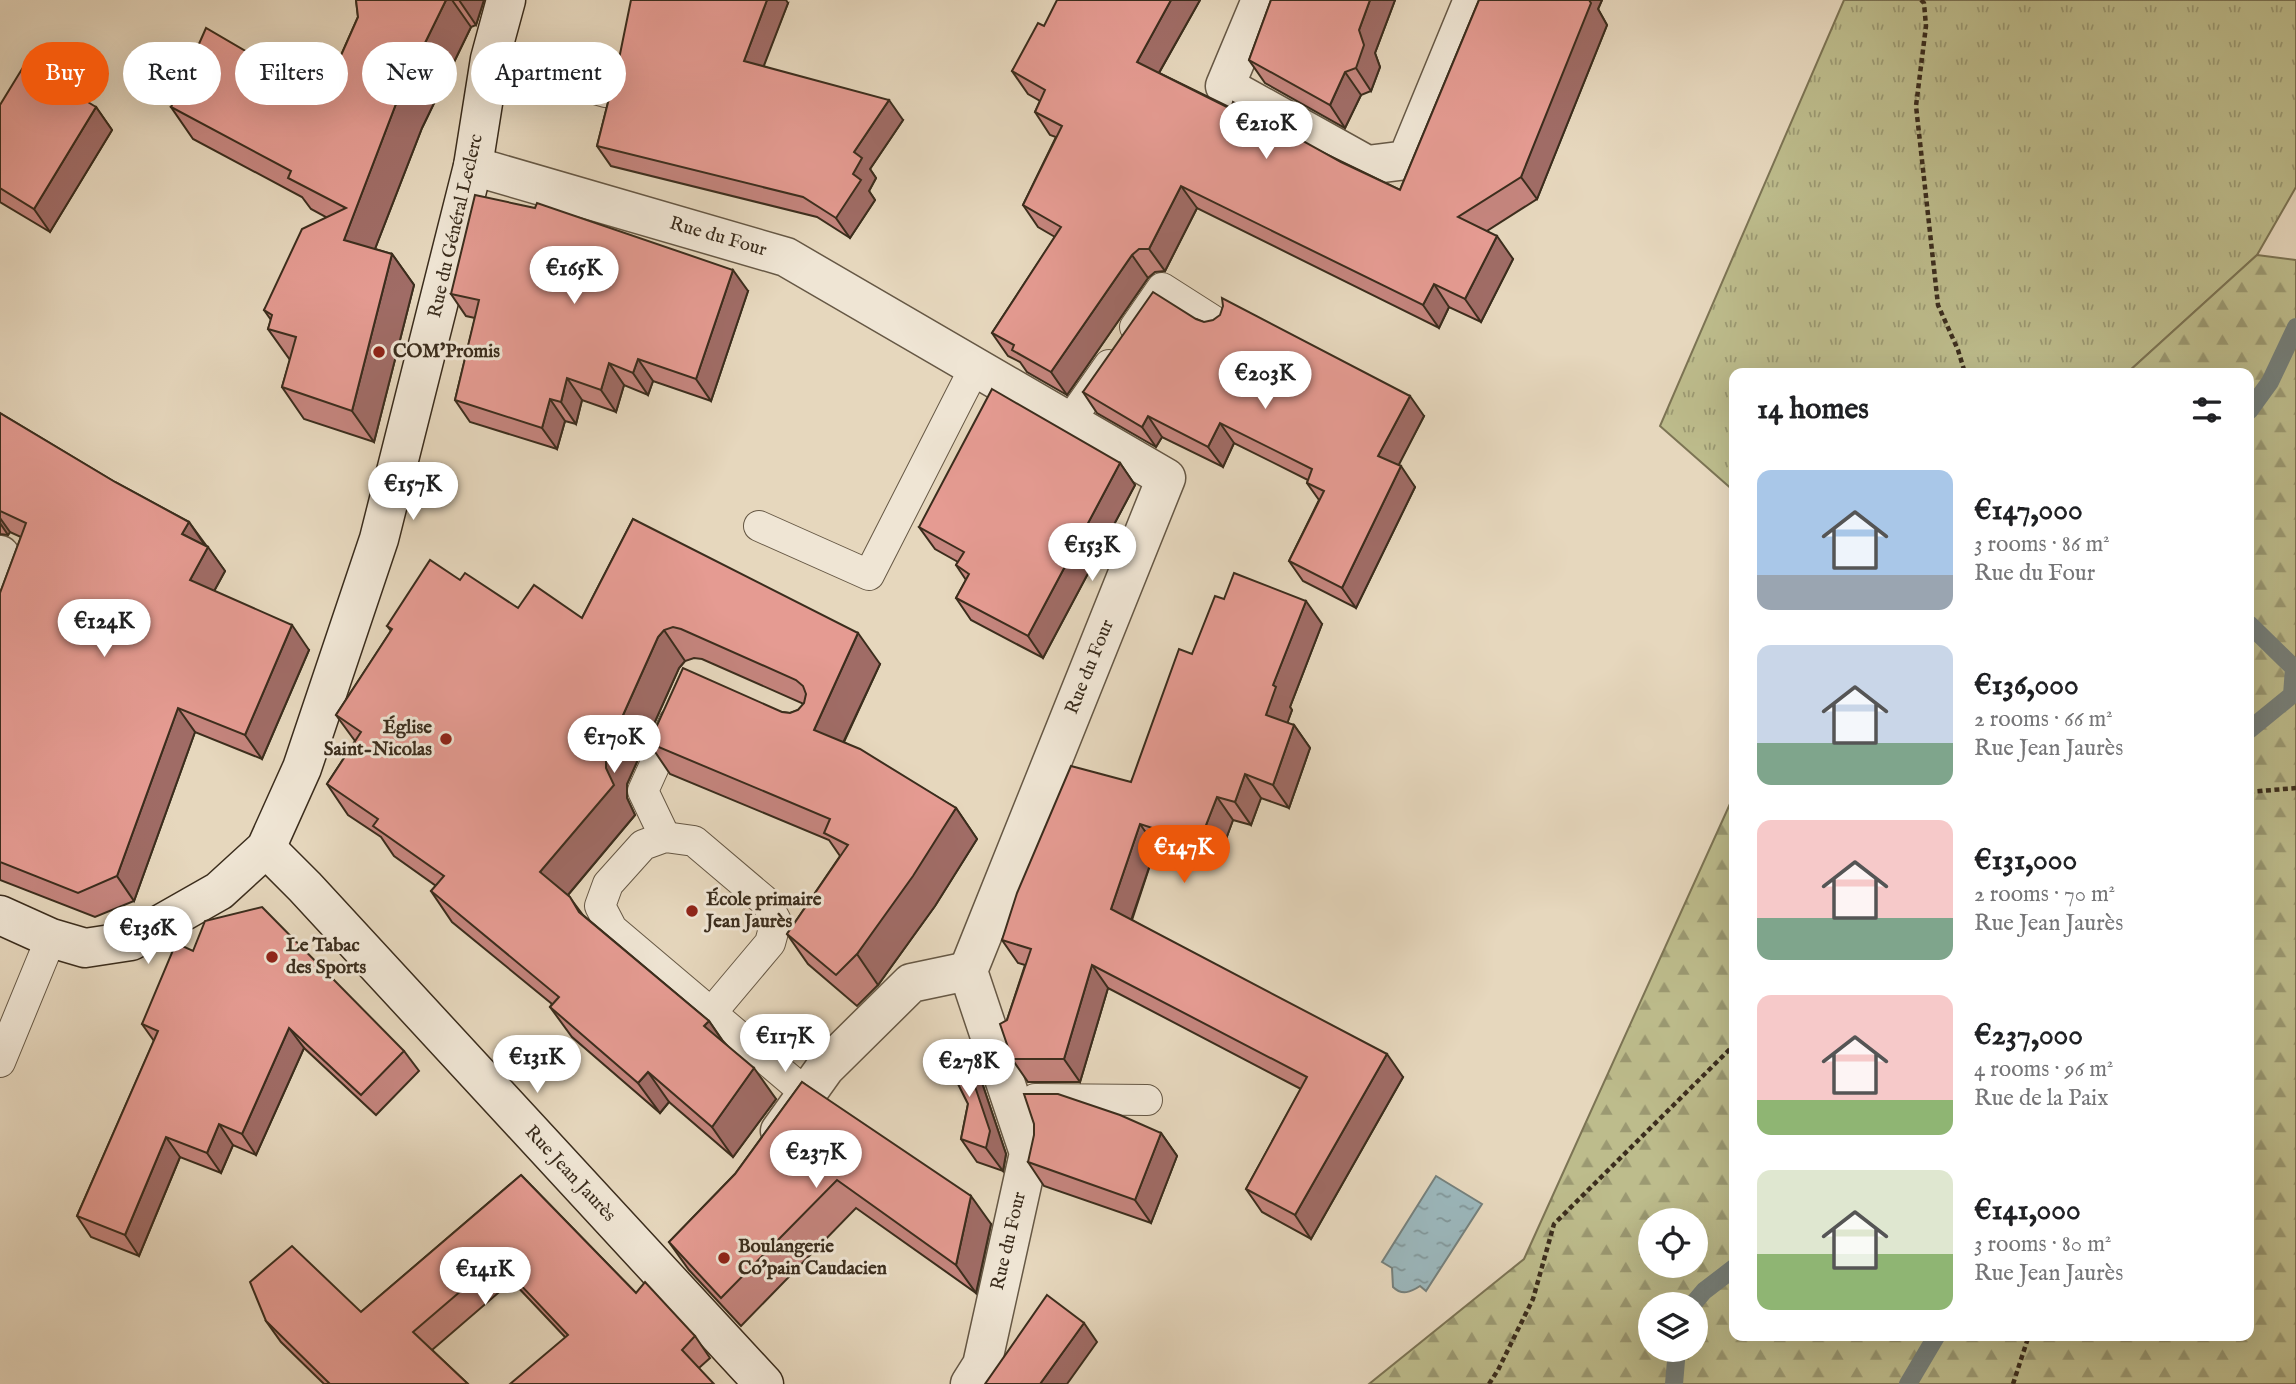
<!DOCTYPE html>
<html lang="en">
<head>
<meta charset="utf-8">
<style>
	body { margin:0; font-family:"IM FELL English",serif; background:#f2f2f2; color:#202124; height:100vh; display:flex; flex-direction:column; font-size:26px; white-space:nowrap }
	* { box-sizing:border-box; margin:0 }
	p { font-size:23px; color:#757577 }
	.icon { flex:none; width:38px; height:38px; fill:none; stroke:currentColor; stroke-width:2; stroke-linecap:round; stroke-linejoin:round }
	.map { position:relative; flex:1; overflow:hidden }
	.side { position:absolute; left:1729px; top:368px; width:525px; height:973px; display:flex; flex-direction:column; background:#fff; border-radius:14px; box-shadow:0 7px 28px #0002 }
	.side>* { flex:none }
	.guide { position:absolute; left:21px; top:42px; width:665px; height:63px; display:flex; gap:14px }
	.controls { position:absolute; left:1638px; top:1208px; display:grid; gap:14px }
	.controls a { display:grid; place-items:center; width:70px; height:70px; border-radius:50%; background:#fff; box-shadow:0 7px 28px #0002; font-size:35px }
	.price { position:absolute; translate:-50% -60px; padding:0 16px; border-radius:24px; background:#fff; color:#222; font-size:23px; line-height:46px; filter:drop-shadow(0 2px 4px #0008) }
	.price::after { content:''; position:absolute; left:50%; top:42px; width:21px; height:16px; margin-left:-10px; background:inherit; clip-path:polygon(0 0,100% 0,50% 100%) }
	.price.on { background:#ea580c; color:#fff }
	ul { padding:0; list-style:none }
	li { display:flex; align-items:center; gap:21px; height:175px; padding:0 28px }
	li span { display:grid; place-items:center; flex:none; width:196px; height:140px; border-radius:14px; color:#555 }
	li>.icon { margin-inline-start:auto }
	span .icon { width:84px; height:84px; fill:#fffc; stroke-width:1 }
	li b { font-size:30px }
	h2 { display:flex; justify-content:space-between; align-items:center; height:84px; padding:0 28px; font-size:30px }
	.chip { padding:0 24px; border-radius:32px; background:#fff; box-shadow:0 7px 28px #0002; font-size:24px; line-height:63px }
	.chip.on { background:#ea580c; color:#fff }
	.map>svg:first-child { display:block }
	.grass { fill:url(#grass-tufts); stroke:#7c7454; stroke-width:2 }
	.forest { fill:url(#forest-firs); stroke:#7c7454; stroke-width:2; fill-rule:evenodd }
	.water { fill:url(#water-ripples); stroke:#75807c; stroke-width:2 }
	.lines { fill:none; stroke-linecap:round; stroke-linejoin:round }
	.stream { stroke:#75807c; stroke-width:18 }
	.lane-casing { stroke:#665845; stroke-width:32 }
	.street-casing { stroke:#665845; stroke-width:41 }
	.secondary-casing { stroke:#3b2d1d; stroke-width:41 }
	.path { stroke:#3b2d1d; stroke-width:4.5; stroke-dasharray:5 3.5; stroke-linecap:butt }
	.lane { stroke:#efe5d4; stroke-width:30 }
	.street { stroke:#efe5d4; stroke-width:38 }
	.secondary { stroke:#efe5d4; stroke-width:38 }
	.wall { fill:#c5857e; stroke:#3b2d1d; stroke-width:2 }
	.shaded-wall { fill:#a06c66; stroke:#3b2d1d; stroke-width:2 }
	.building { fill:#e59b92; stroke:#3b2d1d; stroke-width:2 }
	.poi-dot { fill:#8f2418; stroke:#efe5d4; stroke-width:2.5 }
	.labels { text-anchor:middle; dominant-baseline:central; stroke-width:6; stroke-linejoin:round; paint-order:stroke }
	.street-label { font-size:19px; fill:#3b2d1d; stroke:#efe5d4 }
	.poi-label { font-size:19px; font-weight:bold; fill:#3b2d1d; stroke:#efe5d4; text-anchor:start }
</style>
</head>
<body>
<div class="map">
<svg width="2296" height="1384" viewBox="0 0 2296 1384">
	<defs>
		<pattern id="grass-tufts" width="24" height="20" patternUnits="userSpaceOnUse" patternTransform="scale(1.75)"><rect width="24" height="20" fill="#bdbc8c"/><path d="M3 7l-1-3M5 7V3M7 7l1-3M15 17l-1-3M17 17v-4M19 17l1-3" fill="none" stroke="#9b9972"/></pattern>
		<pattern id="forest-firs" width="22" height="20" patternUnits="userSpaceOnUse" patternTransform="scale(1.75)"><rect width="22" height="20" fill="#bdbc8c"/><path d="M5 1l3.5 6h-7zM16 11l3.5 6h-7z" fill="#9b9972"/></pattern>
		<pattern id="water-ripples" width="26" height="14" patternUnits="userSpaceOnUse" patternTransform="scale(1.75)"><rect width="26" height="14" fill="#9bb7bc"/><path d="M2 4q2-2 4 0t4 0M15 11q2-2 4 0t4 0" fill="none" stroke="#809598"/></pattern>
	</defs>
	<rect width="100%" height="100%" fill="#e6d7bd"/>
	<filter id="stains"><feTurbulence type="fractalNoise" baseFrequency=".00286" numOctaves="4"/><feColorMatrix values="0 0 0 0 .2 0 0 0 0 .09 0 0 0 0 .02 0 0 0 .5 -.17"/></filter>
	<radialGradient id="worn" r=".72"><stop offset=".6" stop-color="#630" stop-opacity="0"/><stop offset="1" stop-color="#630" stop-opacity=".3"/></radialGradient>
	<path class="grass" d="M1844 0H2296V187L2257 255 2127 373H1734V491L1660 426Z"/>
	<path class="forest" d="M2257 255 2296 260V1384H1369L1524 1259 1734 795V1335H2249V373H2127ZM1650 1220H1696V1265H1650ZM1650 1304H1696V1349H1650Z"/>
	<path class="water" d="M1436 1176 1482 1204 1426 1291 1420 1286C1411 1292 1402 1296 1393 1287L1392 1268 1382 1262Z"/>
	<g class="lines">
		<g class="stream">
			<path d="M2249 411 2270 382 2296 327"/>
			<path d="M2249 624 2294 668 2292 695 2249 730"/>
			<path d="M1693 1304 1704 1291 1734 1268"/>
			<path d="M1674 1384 1677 1349"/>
			<path d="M1908 1384 1937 1335"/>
		</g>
		<g class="lane-casing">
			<g id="lane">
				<path d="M490 59 606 92"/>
				<path d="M1135 327 1162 288 1220 325"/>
				<path d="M1069 422 1109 365"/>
				<path d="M759 526 869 575 975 367"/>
				<path d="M665 837 643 791 674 722"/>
				<path d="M712 1012 770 943 776 921 766 902 694 841 665 837 643 845 608 884 600 906 612 929 807 1094"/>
				<path d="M0 1062 51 938"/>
				<path d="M1035 1099 1147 1100"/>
			</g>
		</g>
		<g class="street-casing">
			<g id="street">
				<path d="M1261 0 1225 86 1367 165 1407 160 1473 0"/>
				<path d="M473 166 786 257 1166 478 968 971 1029 1153 982 1365 970 1384"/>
				<path d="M0 555C15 573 9 579 0 599"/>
				<path d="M780 1131 825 1068 911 983 968 971"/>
			</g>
		</g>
		<g class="secondary-casing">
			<g id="secondary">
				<path d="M266 848 305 887 764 1384"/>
				<path d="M0 915 51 938 85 948 131 941 219 891 266 848 302 768 379 539 473 166 490 59 506 0"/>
			</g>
		</g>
		<g class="path">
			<path d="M1921 0 1924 3 1926 26 1916 106 1938 305 1958 350 1965 373"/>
			<path d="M2249 792 2296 788"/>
			<path d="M1489 1384 1498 1370 1533 1299 1554 1224 1734 1045"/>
			<path d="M2013 1384 2029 1335"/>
		</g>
		<use href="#lane" class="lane"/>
		<use href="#street" class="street"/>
		<use href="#secondary" class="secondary"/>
	</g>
	<g class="wall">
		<path d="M356 0H484L476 25 471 27 422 128 375 249 392 254 414 285 374 442 304 419 282 387 290 360 268 329 271 320 264 310 326 217 311 209 302 197 193 139 171 107 323 96 358 17Z"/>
		<path d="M1200 0 1159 73 1400 190 1479 0H1602L1598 9 1607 25 1537 199 1487 231 1513 259 1481 322 1449 307 1439 328 1197 208 1165 271 1155 272 1148 278 1067 395 1027 372 1020 362 1008 356 992 333 1055 237 1038 227 1023 205 1056 137 1050 135 1035 112 1040 101 1028 94 1012 71 1044 26Z"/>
		<path d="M1271 0H1395L1375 53 1380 67 1371 91 1361 95 1345 128 1265 83 1249 60Z"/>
		<path d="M788 3 763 66 903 120 870 169 876 178 869 191 875 200 850 238 817 217 611 166 597 146 619 59Z"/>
		<path d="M0 105 96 107 112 130 50 232 0 202Z"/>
		<path d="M748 291 711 401 653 381 648 395 624 385 616 412 582 400 576 424 565 421 557 449 470 422 455 400 475 318 466 316 451 294Z"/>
		<path d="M1196 319 1424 416 1398 465 1415 487 1356 608 1303 581 1289 561 1319 500 1307 483 1308 480 1234 443 1223 467 1162 437 1156 447 1097 413 1083 392Z"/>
		<path d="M0 413 115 482 189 522 225 571 214 591 309 650 262 759 195 732 134 901 95 917 0 880V593L21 537 10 532 8 535 0 534Z"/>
		<path d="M1120 463 1135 485 1043 658 971 620 956 598 966 580 956 565 958 562 935 549 919 527Z"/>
		<path d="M633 519 880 664 844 742 956 808 977 839 935 906 878 985 857 1006 808 964 787 934 840 856 829 840 670 774 649 743 782 712 790 713 798 710 804 704 702 659 694 658 685 661 679 668 627 784V798L635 815 568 895 583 915 709 1021 723 1041 776 1099 733 1157 669 1102 660 1113 572 1037 550 1007 552 1004 452 922 431 891 436 886 394 856 381 837 348 815 327 784 355 741 336 715 391 631 387 626 460 580 518 608 582 618Z"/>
		<path d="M1224 599 1322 624 1290 707 1292 710 1287 723 1294 725 1310 748 1289 808 1261 798 1251 825 1233 820 1216 866 1156 847 1132 920 1403 1077 1311 1239 1262 1212 1246 1189 1301 1089 1108 988 1080 1082H1028L1012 1059 1007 1020 1025 965 1018 963 1002 940 1131 782 1192 654Z"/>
		<path d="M193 951 404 1051 419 1071 376 1115 304 1048 256 1155 233 1145 221 1173 180 1157 139 1256 91 1237 77 1216 154 1041 142 1024Z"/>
		<path d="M977 1068 1006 1154 1003 1171 977 1162 961 1139 968 1104Z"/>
		<path d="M802 1082 991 1224 976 1293 856 1208 741 1326 689 1270 669 1242 735 1174Z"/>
		<path d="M1161 1133 1177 1156 1151 1223 1044 1186 1028 1162Z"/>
		<path d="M521 1175 636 1293 695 1336 710 1358 699 1368 565 1337 512 1281 432 1350 468 1384H324L281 1342 266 1321 361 1312Z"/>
	</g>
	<g class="shaded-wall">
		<path d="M446 0H452L471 27 422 128 366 272 344 240 399 96Z"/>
		<path d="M459 0H484L476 25Z"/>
		<path d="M767 0H786L788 3 758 81 744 61Z"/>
		<path d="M1171 0H1200L1152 85 1137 62Z"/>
		<path d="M1370 0H1395L1375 53 1380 67 1371 91 1356 68 1359 30Z"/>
		<path d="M1589 0H1602L1598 9 1607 25 1537 199 1521 177Z"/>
		<path d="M1345 72 1361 95 1345 128 1330 105Z"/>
		<path d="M889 100 903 120 870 169 876 178 869 191 875 200 850 238 836 218 853 174 854 152Z"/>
		<path d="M96 107 112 130 50 232 34 209Z"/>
		<path d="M1181 186 1197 208 1165 271 1149 249Z"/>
		<path d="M1497 236 1513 259 1481 322 1465 299Z"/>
		<path d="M392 254 414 285 374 442 352 411Z"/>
		<path d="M1132 255 1148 278 1067 395 1051 372Z"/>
		<path d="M733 270 748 291 711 401 696 379Z"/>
		<path d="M1434 284 1449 307 1439 328 1423 305Z"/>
		<path d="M638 359 653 381 648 395 633 373Z"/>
		<path d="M609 363 624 385 616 412 601 390Z"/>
		<path d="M567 378 582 400 576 424 561 402Z"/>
		<path d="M1410 396 1424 416 1393 476 1378 456Z"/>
		<path d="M550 399 565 421 557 449 542 428Z"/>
		<path d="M1148 416 1162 437 1156 447 1142 427Z"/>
		<path d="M1220 423 1234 443 1223 467 1208 447Z"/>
		<path d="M1120 463 1135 485 1043 658 1028 636Z"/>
		<path d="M1401 466 1415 487 1356 608 1342 588Z"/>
		<path d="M0 518 10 532 8 535 0 523Z"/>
		<path d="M189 522 206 547 182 534Z"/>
		<path d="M208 547 225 571 207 604 190 580Z"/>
		<path d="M1306 601 1322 624 1290 707 1292 710 1282 738 1266 715 1273 685Z"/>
		<path d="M292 625 309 650 262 759 245 735Z"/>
		<path d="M664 630 685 661 679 668 627 784V798L635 815 562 902 540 872 606 768V753L658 637Z"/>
		<path d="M858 633 880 664 835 760 814 730Z"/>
		<path d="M178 708 195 732 134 901 117 876Z"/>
		<path d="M1294 725 1310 748 1289 808 1273 785Z"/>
		<path d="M1245 774 1261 798 1251 825 1235 802Z"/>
		<path d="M1217 797 1233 820 1216 866 1199 843Z"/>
		<path d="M956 808 977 839 935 906 878 985 857 954Z"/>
		<path d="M1140 824 1156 847 1127 932 1111 909Z"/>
		<path d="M1092 965 1108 988 1080 1082 1064 1059Z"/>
		<path d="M709 1021 730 1052 704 1026Z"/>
		<path d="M289 1028 304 1048 256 1155 242 1134Z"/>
		<path d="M961 1045 977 1068 1006 1154 1003 1171 986 1148Z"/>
		<path d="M1387 1054 1403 1077 1311 1239 1295 1215Z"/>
		<path d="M754 1068 776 1099 733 1157 712 1127Z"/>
		<path d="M648 1072 669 1102 660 1113 638 1083Z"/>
		<path d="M219 1124 233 1145 221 1173 207 1153Z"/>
		<path d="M1161 1133 1177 1156 1151 1223 1135 1200Z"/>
		<path d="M166 1137 180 1157 139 1256 125 1235Z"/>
		<path d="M971 1196 991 1224 976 1293 956 1265Z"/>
		<path d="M1084 1323 1097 1342 1067 1384H1040Z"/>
	</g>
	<g class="building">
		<path d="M356 0H446L399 96 344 240 392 254 352 411 282 387 296 337 268 329 272 315 264 310 302 229 346 208 288 178 291 171 171 107 206 28 323 96 358 17Z"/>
		<path d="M631 0H767L744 61 889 100 854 152 862 158 853 174 861 180 836 218 803 197 597 146 619 59Z"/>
		<path d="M1057 0H1171L1137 62 1231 109 1233 102 1341 162 1400 190 1479 0H1589L1591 3 1521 177 1458 217 1497 236 1465 299 1434 284 1423 305 1181 186 1149 249H1139L1132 255 1051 372 1012 350 1014 345 992 333 1061 227 1023 205 1062 126 1035 112 1045 90 1012 71 1038 23 1044 26Z"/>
		<path d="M1271 0H1370L1359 30 1364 45 1356 68 1345 72 1330 105 1249 60Z"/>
		<path d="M25 64 96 107 34 209 0 188V105Z"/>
		<path d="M475 195 535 208 537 203 733 270 696 379 638 359 633 373 609 363 601 390 567 378 561 402 550 399 542 428 455 400 479 300 451 294Z"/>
		<path d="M1153 292 1196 319 1204 322 1213 320 1220 315 1223 306 1222 298 1410 396 1378 456 1401 466 1342 588 1289 561 1324 491 1307 483 1312 469 1220 423 1208 447 1148 416 1142 427 1083 392Z"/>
		<path d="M992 389 1120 463 1028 636 956 598 969 574 956 565 964 552 919 527Z"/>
		<path d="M0 413 115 482 189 522 182 534 208 547 190 580 292 625 245 735 178 708 117 876 78 893 0 862V593L26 523 0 511Z"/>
		<path d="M633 519 858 633 814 730 860 749 956 808 913 876 857 954 836 975 787 934 848 845 824 833 830 819 649 743 683 668 782 712 790 713 798 710 804 703 806 694 803 686 796 680 681 629 673 627 664 630 658 637 606 753V768L614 785 540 872 570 897 579 912 709 1021 704 1026 754 1068 712 1127 648 1072 638 1083 550 1007 559 997 431 891 444 876 373 826 378 819 327 784 361 732 336 715 392 629 387 626 430 560 460 580 465 573 518 608 534 585 582 618Z"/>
		<path d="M1234 573 1306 601 1273 685 1276 687 1266 715 1294 725 1273 785 1245 774 1235 802 1217 797 1199 843 1140 824 1111 909 1387 1054 1295 1215 1246 1189 1307 1077 1092 965 1064 1059H1012L1000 1024 1007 1020 1031 949 1002 940 1017 893 1071 766 1131 782 1179 649 1192 654 1215 596 1224 599Z"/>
		<path d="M262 907 404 1051 361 1095 289 1028 242 1134 219 1124 207 1153 166 1137 125 1235 77 1216 158 1031 142 1024 176 943 193 951 205 921Z"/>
		<path d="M961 1045 990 1131 986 1148 961 1139 968 1104 943 1054Z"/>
		<path d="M802 1082 971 1196 956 1265 837 1180 721 1298 669 1242 735 1174Z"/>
		<path d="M1024 1094H1058L1120 1115 1161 1133 1135 1200 1028 1162 1034 1135V1124Z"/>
		<path d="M521 1175 636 1293 645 1282 695 1336 682 1350 714 1384H510L568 1335 497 1260 413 1332 468 1384H330L266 1321 250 1282 292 1246 361 1312Z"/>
		<path d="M1047 1295 1084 1323 1040 1384H985Z"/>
	</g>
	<g class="poi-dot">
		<circle cx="379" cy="352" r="7"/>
		<circle cx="446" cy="739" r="7"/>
		<circle cx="692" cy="911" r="7"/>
		<circle cx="272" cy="957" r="7"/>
		<circle cx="724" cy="1258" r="7"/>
	</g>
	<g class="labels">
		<g class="street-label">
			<text transform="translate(456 226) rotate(-77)">Rue du Général Leclerc</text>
			<text transform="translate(718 237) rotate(16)">Rue du Four</text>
			<text transform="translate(1090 667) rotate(-68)">Rue du Four</text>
			<text transform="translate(570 1174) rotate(47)">Rue Jean Jaurès</text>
			<text transform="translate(1009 1241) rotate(-77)">Rue du Four</text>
		</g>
		<g class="poi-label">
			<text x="393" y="352">COM'Promis</text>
			<text x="432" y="728" text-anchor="end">Église<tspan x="432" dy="22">Saint-Nicolas</tspan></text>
			<text x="706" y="900">École primaire<tspan x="706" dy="22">Jean Jaurès</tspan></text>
			<text x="286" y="946">Le Tabac<tspan x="286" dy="22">des Sports</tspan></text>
			<text x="738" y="1247">Boulangerie<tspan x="738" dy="22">Co'pain Caudacien</tspan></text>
		</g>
	</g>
	<rect width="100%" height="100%" filter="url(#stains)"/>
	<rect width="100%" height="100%" fill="url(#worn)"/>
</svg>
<div class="controls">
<a><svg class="icon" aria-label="locate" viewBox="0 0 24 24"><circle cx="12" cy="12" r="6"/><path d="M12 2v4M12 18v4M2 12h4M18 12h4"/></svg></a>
<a><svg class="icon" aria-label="layers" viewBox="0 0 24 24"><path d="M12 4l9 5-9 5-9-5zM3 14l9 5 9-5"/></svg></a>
</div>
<b class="price" style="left:1266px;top:161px">€210K</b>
<b class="price" style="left:574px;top:306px">€165K</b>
<b class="price" style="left:1265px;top:411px">€203K</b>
<b class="price" style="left:413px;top:522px">€157K</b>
<b class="price" style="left:1092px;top:583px">€153K</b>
<b class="price" style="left:104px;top:659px">€124K</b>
<b class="price" style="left:614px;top:775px">€170K</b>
<b class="price on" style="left:1184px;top:885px">€147K</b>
<b class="price" style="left:148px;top:966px">€136K</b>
<b class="price" style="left:785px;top:1074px">€117K</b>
<b class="price" style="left:537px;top:1095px">€131K</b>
<b class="price" style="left:969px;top:1099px">€278K</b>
<b class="price" style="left:816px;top:1190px">€237K</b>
<b class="price" style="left:485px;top:1307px">€141K</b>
<div class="guide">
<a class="chip on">Buy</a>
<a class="chip">Rent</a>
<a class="chip">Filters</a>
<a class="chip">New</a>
<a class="chip">Apartment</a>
</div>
<section class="side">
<h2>14 homes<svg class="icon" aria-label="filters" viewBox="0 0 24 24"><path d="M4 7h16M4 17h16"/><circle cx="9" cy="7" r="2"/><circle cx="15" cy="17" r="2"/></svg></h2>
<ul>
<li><span style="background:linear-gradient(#a9c7e8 75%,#9aa5b1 0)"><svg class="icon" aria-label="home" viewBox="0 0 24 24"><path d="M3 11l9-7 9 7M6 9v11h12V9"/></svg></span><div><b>€147,000</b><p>3 rooms · 86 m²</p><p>Rue du Four</p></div></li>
<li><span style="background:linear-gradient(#c9d6e8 70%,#7fa58c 0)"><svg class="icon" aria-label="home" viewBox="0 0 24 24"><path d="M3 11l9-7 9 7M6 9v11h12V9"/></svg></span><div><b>€136,000</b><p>2 rooms · 66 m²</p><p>Rue Jean Jaurès</p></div></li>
<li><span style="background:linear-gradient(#f6c9c9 70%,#7fa58c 0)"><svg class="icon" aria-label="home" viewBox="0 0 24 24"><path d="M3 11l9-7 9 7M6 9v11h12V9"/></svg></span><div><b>€131,000</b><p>2 rooms · 70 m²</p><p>Rue Jean Jaurès</p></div></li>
<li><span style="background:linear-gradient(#f6c9c9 75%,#8fb573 0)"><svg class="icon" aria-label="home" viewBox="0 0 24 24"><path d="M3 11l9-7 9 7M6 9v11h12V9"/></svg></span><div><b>€237,000</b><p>4 rooms · 96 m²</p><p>Rue de la Paix</p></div></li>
<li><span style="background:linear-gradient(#dfe7d0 60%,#8fb573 0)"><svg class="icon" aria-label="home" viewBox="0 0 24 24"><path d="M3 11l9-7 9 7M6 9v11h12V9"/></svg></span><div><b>€141,000</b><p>3 rooms · 80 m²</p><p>Rue Jean Jaurès</p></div></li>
</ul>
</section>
</div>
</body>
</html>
